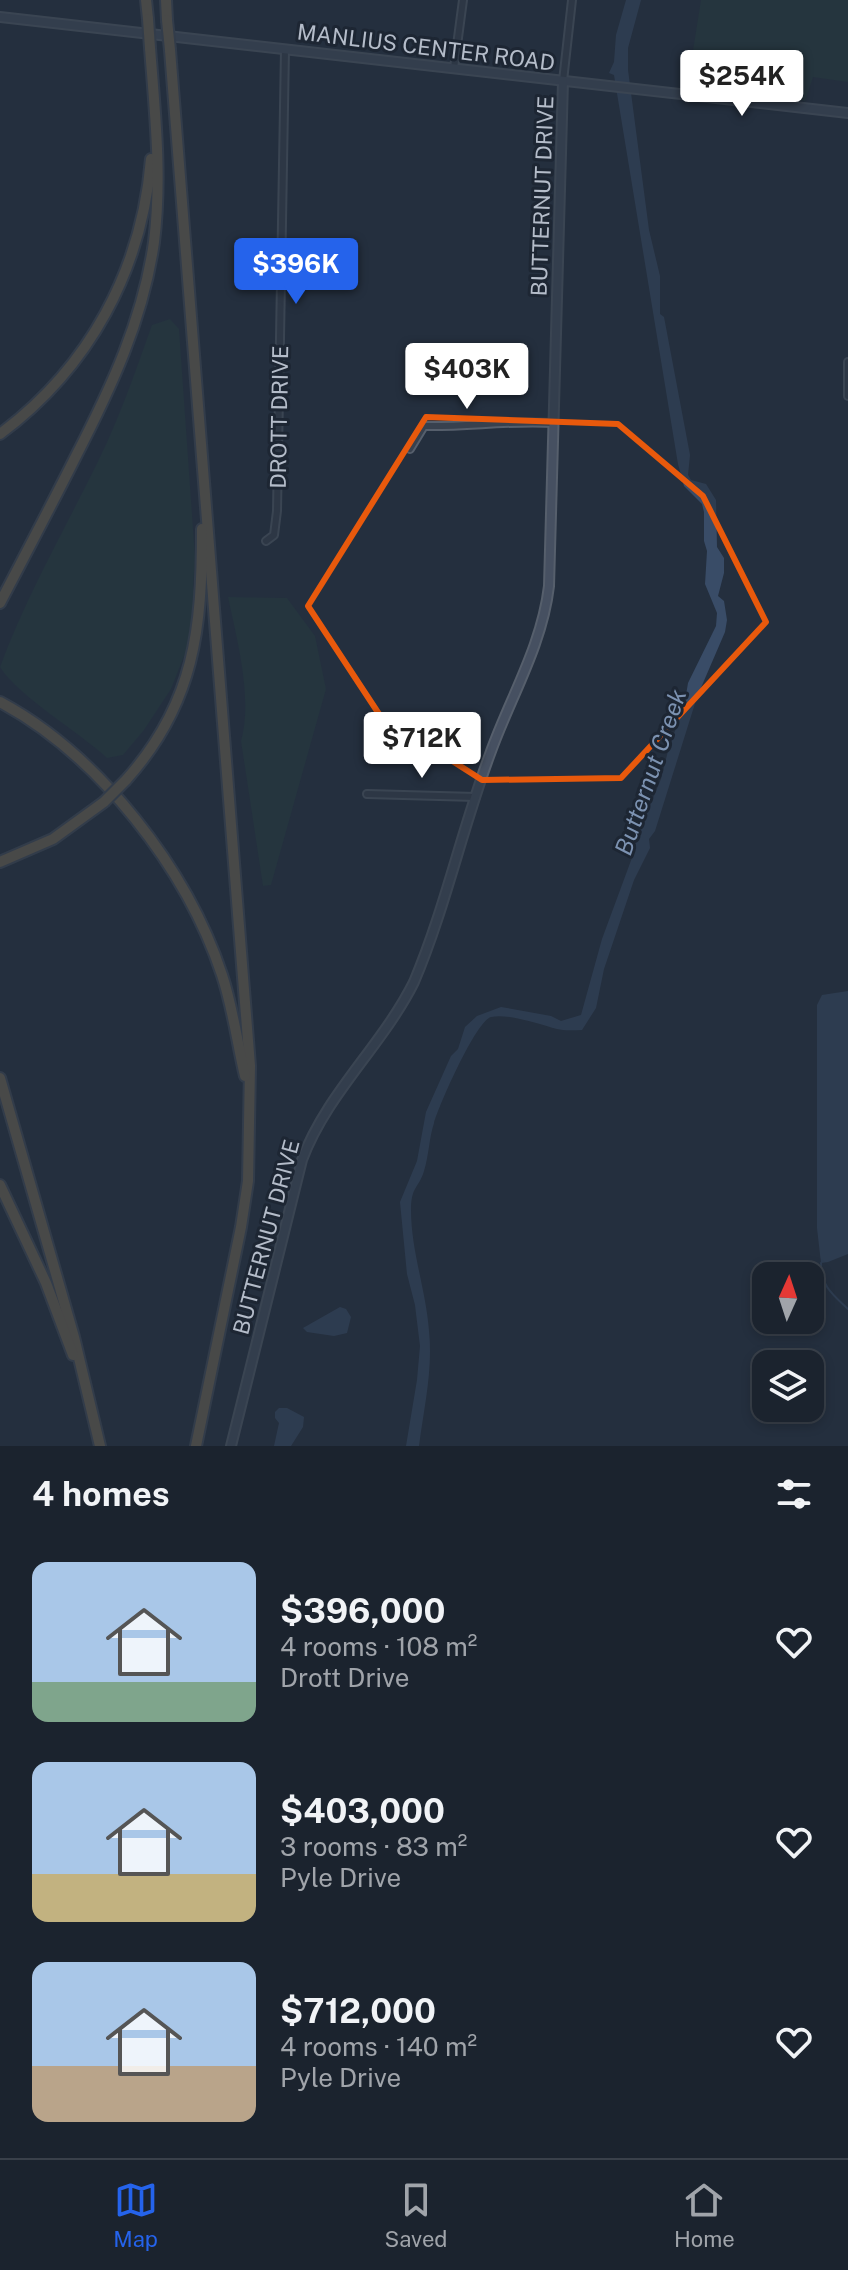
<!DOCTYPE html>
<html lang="en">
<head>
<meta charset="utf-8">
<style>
	body { margin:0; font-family:"Public Sans",sans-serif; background:#242b36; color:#f1f3f6; height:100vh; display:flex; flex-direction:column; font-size:30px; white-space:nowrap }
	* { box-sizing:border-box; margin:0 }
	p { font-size:26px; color:#a0a4aa }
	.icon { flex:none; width:44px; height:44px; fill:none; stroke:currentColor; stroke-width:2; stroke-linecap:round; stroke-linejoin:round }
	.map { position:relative; height:1446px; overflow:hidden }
	.side { display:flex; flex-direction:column; background:#1b232e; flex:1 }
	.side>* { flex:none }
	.needle { width:52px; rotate:3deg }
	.tools { position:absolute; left:752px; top:1262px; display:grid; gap:16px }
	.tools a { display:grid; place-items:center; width:72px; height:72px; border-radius:16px; background:#1b232e; box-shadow:0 4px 12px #0003,0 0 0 2px #39404a; font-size:40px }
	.price { position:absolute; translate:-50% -68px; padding:0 18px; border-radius:8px; background:#fff; color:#222; font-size:26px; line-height:52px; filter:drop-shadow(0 2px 4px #0008) }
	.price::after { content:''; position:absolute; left:50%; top:48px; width:24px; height:18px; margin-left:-12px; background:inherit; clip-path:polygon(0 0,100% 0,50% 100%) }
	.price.current { background:#2563eb; color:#fff }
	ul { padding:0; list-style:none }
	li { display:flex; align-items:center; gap:24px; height:200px; padding:0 32px }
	li span { display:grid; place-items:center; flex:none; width:224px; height:160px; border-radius:16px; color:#555 }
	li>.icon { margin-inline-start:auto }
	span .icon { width:96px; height:96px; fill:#fffc; stroke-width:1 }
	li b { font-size:34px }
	h2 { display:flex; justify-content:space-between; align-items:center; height:96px; padding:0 32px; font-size:34px }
	.dock { display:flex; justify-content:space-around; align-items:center; height:112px; border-top:2px solid #39404a; background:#1b232e; font-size:22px; color:#a0a4aa }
	.dock a { display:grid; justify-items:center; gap:4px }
	.dock .current { color:#2563eb }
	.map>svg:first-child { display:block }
	.green { fill:#263c3f }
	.water { fill:#394c67 }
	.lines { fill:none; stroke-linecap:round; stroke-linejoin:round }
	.stream { stroke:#394c67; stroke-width:2 }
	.street-casing { stroke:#565f6c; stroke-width:10 }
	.secondary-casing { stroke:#565f6c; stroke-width:12 }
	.highway-casing { stroke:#434c59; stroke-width:14 }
	.street { stroke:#38414e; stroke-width:6 }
	.secondary { stroke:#465061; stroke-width:8 }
	.highway { stroke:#746855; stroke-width:10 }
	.highway-bridge-casing { stroke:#434c59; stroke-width:14; stroke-linecap:butt }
	.highway-bridge { stroke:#746855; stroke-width:10 }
	.marked { fill:none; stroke:#e8590c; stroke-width:6; stroke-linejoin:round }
	.labels { text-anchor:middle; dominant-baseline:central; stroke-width:6; stroke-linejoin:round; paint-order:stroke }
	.street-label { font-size:22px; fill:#b4bcc9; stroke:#1d2633 }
	.water-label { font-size:24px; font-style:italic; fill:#7c92b1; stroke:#1d2633 }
</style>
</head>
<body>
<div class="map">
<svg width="848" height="1446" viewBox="0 0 848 1446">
	<rect width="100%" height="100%" fill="#242f3e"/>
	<g class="green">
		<path d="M701 0H848V82L813 77 805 101 688 82Z"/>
		<path d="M170 319 179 329 195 557 193 587 195 594 188 646 171 689 144 730 123 755 107 758C78 731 19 697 0 667 29 588 73 516 108 440 125 402 138 364 152 325Z"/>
		<path d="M228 597 287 598 315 636 326 689 271 885 263 886 241 741C253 698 237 640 228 597Z"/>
	</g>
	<g class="water">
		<path d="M626 0H641L628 48V70L649 230 660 276V314L664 317 690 455 688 475 691 480 706 484 716 500 717 547 724 558V573L718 596 724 601 727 620 725 632 697 697 655 831 649 839 650 848 634 880 604 969 596 1008 582 1030C574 1030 565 1031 557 1029 541 1025 508 1013 491 1017 476 1021 439 1105 434 1123 429 1138 429 1155 424 1171 419 1188 411 1186 411 1210 411 1251 426 1290 429 1331 433 1370 424 1407 419 1446H406L417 1380 420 1346 415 1305 407 1274 400 1202 417 1161 426 1112 451 1056 458 1049 465 1027 477 1016 501 1007 551 1016 561 1021 581 1015 602 939 636 847 635 841 661 779 669 747 684 707 688 683 716 626 717 613 705 584 707 551 704 541V512L702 504 684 486 678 464 614 75 609 73 614 62 616 35Z"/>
		<path d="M848 991V1254L828 1262 821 1263 817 1228V1005L822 995Z"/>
		<path d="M340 1307 346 1309 351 1317 347 1333 334 1336 307 1332 303 1328Z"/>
		<path d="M279 1408H287L304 1417 303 1427 291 1446H274L279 1423 275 1418V1412Z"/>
	</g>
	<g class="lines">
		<path class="stream" d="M821 1263C821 1286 832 1294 848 1309"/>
		<g class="street-casing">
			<g id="street">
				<path d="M454 68 463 0"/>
				<path d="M563 81 572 0"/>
				<path d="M848 362V396"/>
				<path d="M410 449 424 426C468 427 510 420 554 423"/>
				<path d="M266 541 274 535 277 511 285 49"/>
				<path d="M367 794 476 797"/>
			</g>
		</g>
		<g class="secondary-casing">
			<g id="secondary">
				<path d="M0 17 848 113"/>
				<path d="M231 1446 302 1160C327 1093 382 1046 414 982 445 909 462 829 490 754 510 698 542 646 549 586L563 81"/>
			</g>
		</g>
		<g class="highway-casing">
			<g id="highway">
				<path d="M146 0 148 19"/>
				<path d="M166 0 167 20"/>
				<path d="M170 50 250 1066 248 1181 241 1227 196 1446"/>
				<path d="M0 434C89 368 142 270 151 159"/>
				<path d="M0 603C25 555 51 506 75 458 111 388 143 320 154 242 162 178 155 112 150 48"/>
				<path d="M0 702C99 755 187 869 222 975 233 1008 237 1042 245 1076"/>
				<path d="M126 780C195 703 202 628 202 529"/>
				<path d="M0 862 53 839 104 802"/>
				<path d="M0 1078 74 1337 100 1446"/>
				<path d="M0 1185 46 1283 73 1355"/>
			</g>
		</g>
		<use href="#street" class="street"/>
		<use href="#secondary" class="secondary"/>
		<use href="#highway" class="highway"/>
		<g class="highway-bridge-casing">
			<g id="highway-bridge">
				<path d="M148 19 150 48"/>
				<path d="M167 20 170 50"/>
				<path d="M104 802 126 780"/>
			</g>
		</g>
		<use href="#highway-bridge" class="highway-bridge"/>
	</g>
	<path d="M0 0H848V1446H0ZM426 417 618 424 703 496 766 622 621 778 482 780 379 714 308 606Z" fill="#242f3e" fill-opacity=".55" fill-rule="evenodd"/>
	<path class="marked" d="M426 417 618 424 703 496 766 622 621 778 482 780 379 714 308 606Z"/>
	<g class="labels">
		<g class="street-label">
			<text transform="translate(426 47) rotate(7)">MANLIUS CENTER ROAD</text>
			<text transform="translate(542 196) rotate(-88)">BUTTERNUT DRIVE</text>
			<text transform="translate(279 417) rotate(-89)">DROTT DRIVE</text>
			<text transform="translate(266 1237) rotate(-75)">BUTTERNUT DRIVE</text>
		</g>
		<g class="water-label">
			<text transform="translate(650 772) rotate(-71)">Butternut Creek</text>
		</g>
	</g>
</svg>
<div class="tools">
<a><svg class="needle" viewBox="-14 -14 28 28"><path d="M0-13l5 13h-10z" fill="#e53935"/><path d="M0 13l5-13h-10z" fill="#a0a4aa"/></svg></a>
<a><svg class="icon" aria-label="layers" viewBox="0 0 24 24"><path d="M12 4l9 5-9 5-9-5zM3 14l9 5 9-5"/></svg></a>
</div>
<b class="price" style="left:742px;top:118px">$254K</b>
<b class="price current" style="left:296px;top:306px">$396K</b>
<b class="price" style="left:467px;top:411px">$403K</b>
<b class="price" style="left:422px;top:780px">$712K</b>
</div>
<section class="side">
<h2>4 homes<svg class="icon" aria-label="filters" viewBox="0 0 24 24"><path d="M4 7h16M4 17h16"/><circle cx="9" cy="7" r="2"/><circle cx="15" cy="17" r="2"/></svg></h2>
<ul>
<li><span style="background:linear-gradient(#a9c7e8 75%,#7fa58c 0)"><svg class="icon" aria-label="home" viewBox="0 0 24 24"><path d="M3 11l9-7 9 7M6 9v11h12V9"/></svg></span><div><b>$396,000</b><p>4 rooms · 108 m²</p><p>Drott Drive</p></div><svg class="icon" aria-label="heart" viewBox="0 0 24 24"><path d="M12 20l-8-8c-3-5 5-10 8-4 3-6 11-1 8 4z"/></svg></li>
<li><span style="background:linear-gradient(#a9c7e8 70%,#c2b280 0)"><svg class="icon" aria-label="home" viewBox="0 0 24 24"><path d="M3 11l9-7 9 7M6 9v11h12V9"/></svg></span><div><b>$403,000</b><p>3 rooms · 83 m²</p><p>Pyle Drive</p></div><svg class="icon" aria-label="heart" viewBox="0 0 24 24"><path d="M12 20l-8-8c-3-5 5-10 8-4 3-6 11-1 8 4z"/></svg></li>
<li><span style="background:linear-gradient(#a9c7e8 65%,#b9a48a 0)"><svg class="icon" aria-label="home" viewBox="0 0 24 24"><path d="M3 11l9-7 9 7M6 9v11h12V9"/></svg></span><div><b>$712,000</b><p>4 rooms · 140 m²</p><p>Pyle Drive</p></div><svg class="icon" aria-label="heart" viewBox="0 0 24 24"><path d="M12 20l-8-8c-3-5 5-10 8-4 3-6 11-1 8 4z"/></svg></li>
</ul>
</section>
<nav class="dock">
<a class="current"><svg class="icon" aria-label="map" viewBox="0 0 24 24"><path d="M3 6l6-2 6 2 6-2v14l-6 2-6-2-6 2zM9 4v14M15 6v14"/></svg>Map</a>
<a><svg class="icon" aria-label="saved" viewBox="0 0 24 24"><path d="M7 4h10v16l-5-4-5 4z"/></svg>Saved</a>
<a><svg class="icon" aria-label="home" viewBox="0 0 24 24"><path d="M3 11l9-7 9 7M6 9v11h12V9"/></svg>Home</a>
</nav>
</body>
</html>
